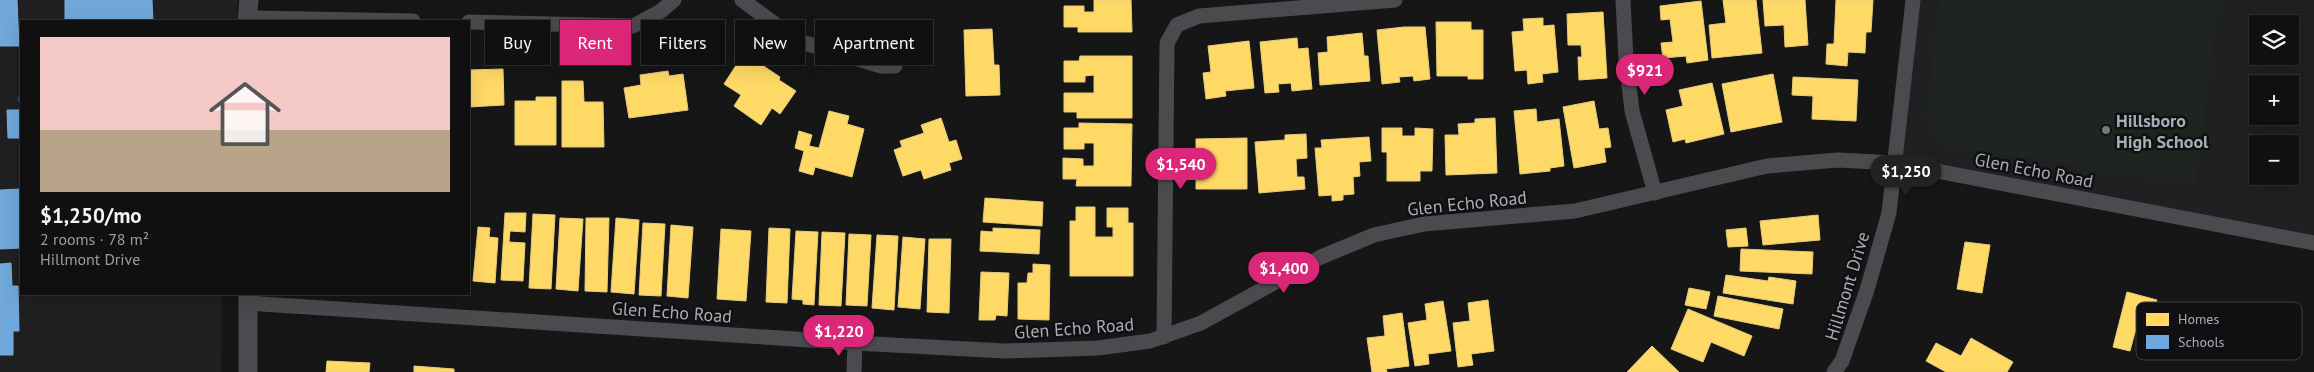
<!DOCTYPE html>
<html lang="en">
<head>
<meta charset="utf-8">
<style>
	body { margin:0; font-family:"PT Sans",sans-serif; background:#191919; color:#f1f3f6; height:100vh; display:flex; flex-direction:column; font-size:19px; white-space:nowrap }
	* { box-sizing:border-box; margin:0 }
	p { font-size:16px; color:#9c9d9f }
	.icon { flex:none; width:28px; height:28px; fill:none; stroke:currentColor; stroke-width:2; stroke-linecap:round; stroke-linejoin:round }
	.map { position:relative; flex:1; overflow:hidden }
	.panel { position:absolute; left:20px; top:20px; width:450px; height:275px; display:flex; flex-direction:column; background:#101010; border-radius:0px; box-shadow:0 5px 20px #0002,0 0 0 1px #303030 }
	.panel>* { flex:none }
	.hud { position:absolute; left:485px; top:20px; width:475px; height:45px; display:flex; gap:10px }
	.tools { position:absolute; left:2249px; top:15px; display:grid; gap:10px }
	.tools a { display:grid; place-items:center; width:50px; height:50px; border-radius:0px; background:#101010; box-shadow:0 5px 20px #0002,0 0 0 1px #303030; font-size:25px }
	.price { position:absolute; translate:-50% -42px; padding:0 11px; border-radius:18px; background:#db2777; color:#fff; font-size:16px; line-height:32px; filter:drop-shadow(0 1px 2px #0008) }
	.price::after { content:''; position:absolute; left:50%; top:30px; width:15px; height:11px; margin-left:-8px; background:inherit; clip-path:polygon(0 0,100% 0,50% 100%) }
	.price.active { background:#222; color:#fff }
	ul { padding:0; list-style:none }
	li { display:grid; align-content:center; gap:10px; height:265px; padding:0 20px }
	li span { display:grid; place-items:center; height:155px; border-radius:0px; color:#555 }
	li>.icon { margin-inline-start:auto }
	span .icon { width:90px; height:90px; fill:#fffc; stroke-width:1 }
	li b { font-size:21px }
	.tag { padding:0 18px; border-radius:0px; background:#101010; box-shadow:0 5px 20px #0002,0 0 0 1px #303030; font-size:18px; line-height:45px }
	.tag.active { background:#db2777; color:#fff }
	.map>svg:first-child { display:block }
	.built { fill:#202022; fill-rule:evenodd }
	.park { fill:#1e241f }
	.homes { fill:#ffd966; stroke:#e5cc7e }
	.schools { fill:#6fa8dc; stroke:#80aad1 }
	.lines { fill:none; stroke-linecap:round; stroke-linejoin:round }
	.minor { stroke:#4a4b4e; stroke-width:15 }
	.tertiary { stroke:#4a4b4e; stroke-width:19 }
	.poi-dot { fill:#74787e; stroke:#101012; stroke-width:2 }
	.labels { text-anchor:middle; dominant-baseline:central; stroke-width:5; stroke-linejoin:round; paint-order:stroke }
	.poi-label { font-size:18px; font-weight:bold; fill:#a7adb6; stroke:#101012; text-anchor:start }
	.street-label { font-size:18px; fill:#a7adb6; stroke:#101012 }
	.key { fill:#101012; stroke:#3d3f43; stroke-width:1 }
	.key-label { font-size:14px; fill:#a7adb6 }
</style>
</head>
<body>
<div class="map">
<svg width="2314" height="372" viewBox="0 0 2314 372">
	<rect width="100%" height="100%" fill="#161616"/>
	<g class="built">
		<path d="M0 0H238L237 21H21V294H222L221 372H0Z"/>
		<path d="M1913 0H2314V243L1895 163ZM2258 24H2290V56H2258ZM2258 84H2290V116H2258ZM2258 144H2290V176H2258Z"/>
	</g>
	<path class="park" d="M1939 0H2218L2196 184 1944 146 1927 115Z"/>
	<g class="homes">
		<path d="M1094 0H1131L1132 32H1078V27H1064V6H1084V12H1094Z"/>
		<path d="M1723 0H1756L1762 53 1712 58 1709 25 1726 23Z"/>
		<path d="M1763 0H1805L1808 45 1785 47 1784 25 1765 26Z"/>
		<path d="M1836 0H1873L1871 32H1866L1865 53 1848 52 1847 66 1826 64 1827 44H1834Z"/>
		<path d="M1701 1 1708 60 1687 63 1686 56 1663 58 1661 43 1673 42 1670 19 1661 20 1660 6Z"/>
		<path d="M1603 12 1607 78 1579 80 1578 57H1582L1581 45H1568L1567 14Z"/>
		<path d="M1543 18V26L1554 25 1558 72 1542 74 1543 82 1528 84 1527 70 1515 71 1512 32 1524 31 1523 19Z"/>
		<path d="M1436 22H1471V30H1483V79H1468V76H1437Z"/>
		<path d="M1404 27H1425L1430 79 1414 81 1413 76 1399 77 1400 82 1382 84 1377 30Z"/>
		<path d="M992 29 994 65H999L1000 95 966 96 964 30Z"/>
		<path d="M1362 33 1364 56H1368L1370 81 1320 85 1318 53 1328 52 1327 37Z"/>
		<path d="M1297 38 1298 49 1308 48 1312 89 1292 91 1291 83 1278 84 1279 92 1265 93 1260 42Z"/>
		<path d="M1249 41 1254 88 1225 91 1226 96 1206 99 1203 73 1211 72 1208 46Z"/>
		<path d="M744 53 780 77 779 80 796 91 780 114 772 108 761 125 734 106 741 95 724 84Z"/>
		<path d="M1080 56H1132V118H1077V112H1064V93H1094V75L1085 76V82H1064V61H1079Z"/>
		<path d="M503 69 504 105 469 107V70Z"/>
		<path d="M668 71 669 76 683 74 688 110 629 118 624 88 641 85 640 75Z"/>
		<path d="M1773 74 1782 122 1731 132 1722 84Z"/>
		<path d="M1793 77 1858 80 1856 121 1812 119 1813 96 1792 95Z"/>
		<path d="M562 81H583L584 102H603L604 147H562Z"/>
		<path d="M1712 83 1724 134 1686 143 1685 139 1673 142 1666 110 1683 106 1679 90Z"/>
		<path d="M536 97H556V145H515V101H536Z"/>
		<path d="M1594 101 1599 129 1608 128 1611 147 1604 148 1606 162 1574 168 1563 107Z"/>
		<path d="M1536 109 1537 122 1559 119 1564 166 1550 168V171L1520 174 1514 111Z"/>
		<path d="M829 111 849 116 847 124 864 129 852 177 815 167 813 175 799 171 804 151 795 148 799 131 812 135 809 146 819 148Z"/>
		<path d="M941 118 949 142 956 140 962 159 949 163 951 170 924 179 921 170 903 176 894 150 902 147 900 141 924 133 921 125Z"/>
		<path d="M1495 118 1497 173 1446 175 1445 135H1459L1458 124 1475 123V119Z"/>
		<path d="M1079 123 1132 124 1131 186H1076L1077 179H1063V158L1083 159V166H1094V143H1084V149H1064V128H1079Z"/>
		<path d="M1382 128H1402V136H1415V128L1433 129 1432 171H1420V181H1387V152H1382Z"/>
		<path d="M1306 134 1307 158 1296 159 1297 177H1304L1305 189 1259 193 1255 142 1285 140V135Z"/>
		<path d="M1369 137 1371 161 1359 162 1360 176 1353 177 1354 194 1343 195V200L1332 201V195L1319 196 1315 148H1322L1321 140Z"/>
		<path d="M1247 138V189H1196V139Z"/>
		<path d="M985 198 1043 202 1042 226 983 222Z"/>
		<path d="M1076 207H1095V237H1113V227H1107V208H1128V223H1133V276H1070V221H1076Z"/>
		<path d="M505 213H526L525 232 510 231 509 242 525 243 523 281 501 280Z"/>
		<path d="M533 214 555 215 551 289 529 288Z"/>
		<path d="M1818 215 1820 240 1763 245 1760 221Z"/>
		<path d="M560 218 583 219 578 291 556 289Z"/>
		<path d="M586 218H609L607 292 585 291Z"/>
		<path d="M616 218 639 220 634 294 611 292Z"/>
		<path d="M643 223 665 224 661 296 639 295Z"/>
		<path d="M671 225 693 227 688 298 667 296Z"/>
		<path d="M478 227 490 228 489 237 498 238 495 283 473 281Z"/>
		<path d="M769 228 790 229 787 303 766 302Z"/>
		<path d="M993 228 1040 230 1039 254 980 251 981 231 993 232Z"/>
		<path d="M1746 228 1748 246 1728 247 1726 230Z"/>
		<path d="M721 229 751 231 746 301 717 299Z"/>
		<path d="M796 231 818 232 814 305 803 304V300L792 299Z"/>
		<path d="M822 232 845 233 841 306 819 305Z"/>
		<path d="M849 234 871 235 867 306 846 305Z"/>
		<path d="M877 235 898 236 894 310 872 308Z"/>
		<path d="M903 237 925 239 920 309 898 307Z"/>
		<path d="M929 239H951L949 313 927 312Z"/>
		<path d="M1965 242 1990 245 1982 293 1957 289Z"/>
		<path d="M1741 249 1813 252 1812 274 1740 271Z"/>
		<path d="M1033 264 1050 265 1049 320 1018 319V283H1027L1028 273H1033Z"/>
		<path d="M981 272 1009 273 1007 316 996 315 995 320H979Z"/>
		<path d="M1726 275 1768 281 1769 277 1796 281 1793 304 1723 293Z"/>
		<path d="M1689 288 1710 292 1706 309 1685 305Z"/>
		<path d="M2127 292 2157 300 2151 320 2146 319 2142 334 2135 332 2130 351 2113 347Z"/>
		<path d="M1718 296 1783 309 1779 329 1714 316Z"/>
		<path d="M1488 300 1494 351 1471 354 1473 365 1458 367 1453 323 1470 321 1468 303Z"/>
		<path d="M1443 301 1451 351 1428 354 1429 364 1415 366 1408 323 1427 320 1425 304Z"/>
		<path d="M1688 309 1752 336 1744 356 1711 342 1703 362 1671 349Z"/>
		<path d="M1402 313 1409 366 1386 369 1387 372H1372L1367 338 1385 336 1383 316Z"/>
		<path d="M1971 338 2013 362 2007 372H1946L1926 361 1936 343 1961 356Z"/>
		<path d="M1652 346 1679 372H1627Z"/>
		<path d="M327 361 370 363 369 372H326Z"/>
		<path d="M414 366 454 369V372H414Z"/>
	</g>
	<g class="schools">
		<path d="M0 0H17L19 46H0Z"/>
		<path d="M65 0H152L153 21H65Z"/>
		<path d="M19 97H21V151L20 138H8L7 110H20Z"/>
		<path d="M21 189V248L0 249V190Z"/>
		<path d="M11 263 12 286H18L19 331H13V355H0V264Z"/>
	</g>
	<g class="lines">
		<g class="minor">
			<path d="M742 0 798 41 881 66H895"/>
			<path d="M1623 0 1626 59 1632 111 1655 193"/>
			<path d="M248 18 413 21"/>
			<path d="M469 22 633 26 661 11 674 0"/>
			<path d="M248 303 855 343 1005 351 1098 348 1150 341 1201 323 1321 257 1374 235 1424 224 1575 211 1767 166 1838 160 1895 163 2314 243"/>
			<path d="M1164 337 1167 43 1177 25 1199 16 1395 0"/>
			<path d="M854 372 855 343"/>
			<path d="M1834 372 1842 361 1867 290 1889 213 1913 0"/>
		</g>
		<g class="tertiary">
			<path d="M247 21 249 0"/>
			<path d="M248 372V294"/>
		</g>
	</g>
	<circle class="poi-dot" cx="2106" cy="130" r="5"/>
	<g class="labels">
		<g class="poi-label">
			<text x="2116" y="120">Hillsboro<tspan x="2116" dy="21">High School</tspan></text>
		</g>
		<g class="street-label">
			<text transform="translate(2034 170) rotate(11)">Glen Echo Road</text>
			<text transform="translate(1467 203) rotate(-6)">Glen Echo Road</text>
			<text transform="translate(1847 286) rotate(-73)">Hillmont Drive</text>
			<text transform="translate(672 312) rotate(4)">Glen Echo Road</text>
			<text transform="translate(1074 328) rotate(-4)">Glen Echo Road</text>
		</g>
	</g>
	<rect x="2136" y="302" width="166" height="58" rx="8" class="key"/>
	<rect x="2146" y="313" width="23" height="13" fill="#ffd966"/>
	<rect x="2146" y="335" width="23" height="14" fill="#6fa8dc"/>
	<g class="key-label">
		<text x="2178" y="324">Homes</text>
		<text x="2178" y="347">Schools</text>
	</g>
</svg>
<div class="tools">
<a><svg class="icon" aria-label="layers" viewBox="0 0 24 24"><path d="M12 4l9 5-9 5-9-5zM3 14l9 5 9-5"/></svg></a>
<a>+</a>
<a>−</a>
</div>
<b class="price" style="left:1645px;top:96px">$921</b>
<b class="price" style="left:1181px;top:190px">$1,540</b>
<b class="price active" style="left:1906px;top:197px">$1,250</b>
<b class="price" style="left:1284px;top:294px">$1,400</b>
<b class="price" style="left:839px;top:357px">$1,220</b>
<div class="hud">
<a class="tag">Buy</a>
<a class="tag active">Rent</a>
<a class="tag">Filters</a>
<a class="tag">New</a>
<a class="tag">Apartment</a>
</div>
<section class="panel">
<ul>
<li><span style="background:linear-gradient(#f6c9c9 60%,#b9a48a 0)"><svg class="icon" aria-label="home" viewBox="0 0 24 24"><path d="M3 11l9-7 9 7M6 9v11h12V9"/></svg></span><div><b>$1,250/mo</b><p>2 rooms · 78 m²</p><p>Hillmont Drive</p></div></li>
</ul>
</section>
</div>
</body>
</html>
